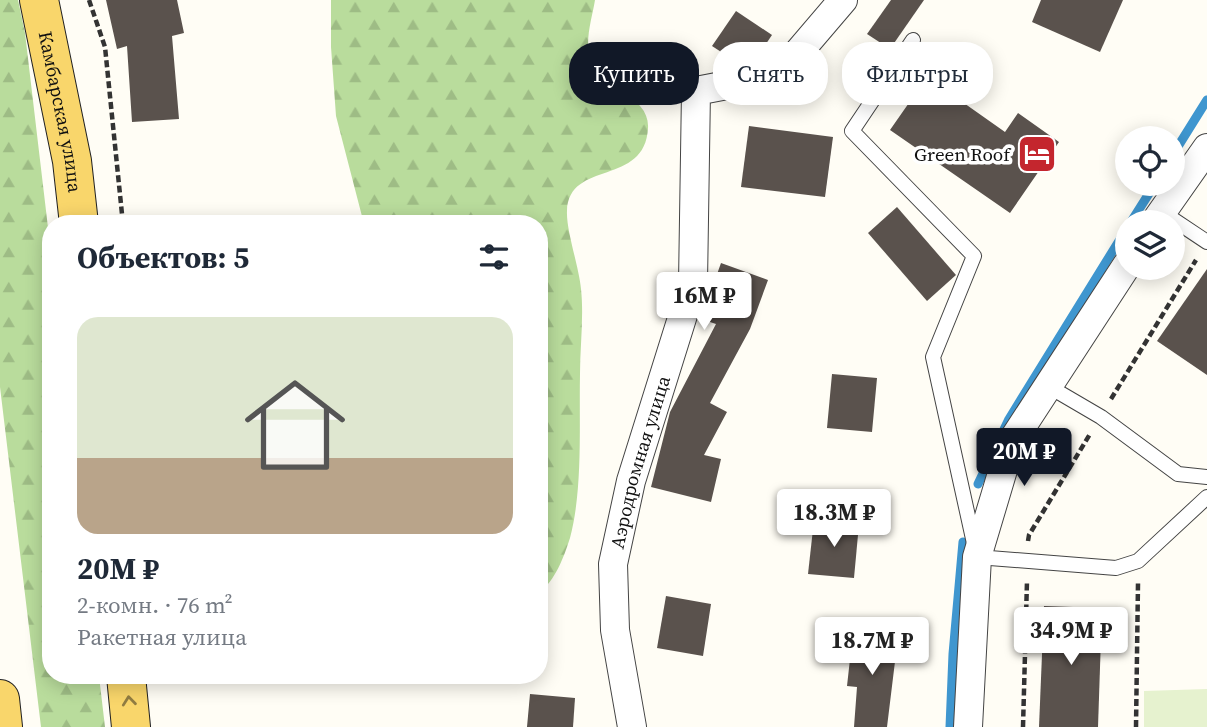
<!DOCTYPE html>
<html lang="ru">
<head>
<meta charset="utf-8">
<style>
	body { margin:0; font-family:"Source Serif 4",serif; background:#f2f2f3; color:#1f2937; height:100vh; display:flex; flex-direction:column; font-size:26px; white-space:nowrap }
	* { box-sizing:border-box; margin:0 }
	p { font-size:23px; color:#747a83 }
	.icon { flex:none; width:38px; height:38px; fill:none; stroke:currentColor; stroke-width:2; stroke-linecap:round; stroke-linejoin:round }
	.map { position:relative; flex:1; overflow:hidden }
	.details { position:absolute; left:42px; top:215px; width:506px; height:469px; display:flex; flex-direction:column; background:#fff; border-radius:28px; box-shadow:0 4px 18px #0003 }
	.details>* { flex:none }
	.hud { position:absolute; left:569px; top:42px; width:532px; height:63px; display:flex; gap:14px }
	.buttons { position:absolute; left:1115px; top:126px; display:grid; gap:14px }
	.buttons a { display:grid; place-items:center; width:70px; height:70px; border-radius:50%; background:#fff; box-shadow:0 4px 18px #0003; font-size:35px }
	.price { position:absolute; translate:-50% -60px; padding:0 16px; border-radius:7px; background:#fff; color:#222; font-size:23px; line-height:46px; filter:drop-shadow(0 2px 4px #0008) }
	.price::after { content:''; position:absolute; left:50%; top:42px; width:21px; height:16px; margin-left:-10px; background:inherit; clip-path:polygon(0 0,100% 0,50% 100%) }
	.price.active { background:#111827; color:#fff }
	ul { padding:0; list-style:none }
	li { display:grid; align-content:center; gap:14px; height:371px; padding:0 35px }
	li span { display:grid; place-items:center; height:217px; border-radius:21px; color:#555 }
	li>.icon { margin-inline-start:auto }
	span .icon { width:126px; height:126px; fill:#fffc; stroke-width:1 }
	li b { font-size:30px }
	h2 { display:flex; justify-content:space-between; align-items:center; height:84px; padding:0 35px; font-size:30px }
	.chip { padding:0 24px; border-radius:28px; background:#fff; box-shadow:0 4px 18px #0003; font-size:24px; line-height:63px }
	.chip.active { background:#111827; color:#fff }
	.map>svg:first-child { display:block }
	.forest { fill:url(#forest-firs) }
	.pitch { fill:#e6f2cf }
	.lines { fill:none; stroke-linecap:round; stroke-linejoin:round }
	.stream { stroke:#3f96cf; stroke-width:9 }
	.building { fill:#5a524d }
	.lane-casing { stroke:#444; stroke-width:16 }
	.street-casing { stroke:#444; stroke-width:30 }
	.primary-casing { stroke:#222; stroke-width:40 }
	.path { stroke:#333; stroke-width:4.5; stroke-dasharray:7 3.5; stroke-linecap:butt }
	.lane { stroke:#fff; stroke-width:14 }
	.street { stroke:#fff; stroke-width:28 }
	.primary { stroke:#f9d66b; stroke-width:38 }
	.oneway { stroke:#917d42 }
	.labels { text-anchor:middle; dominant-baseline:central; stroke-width:7; stroke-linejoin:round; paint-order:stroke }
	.street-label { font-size:19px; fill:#111; stroke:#fff }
	.poi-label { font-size:19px; fill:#111; stroke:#fff; text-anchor:end }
</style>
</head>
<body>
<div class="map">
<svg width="1207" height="727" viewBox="0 0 1207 727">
	<defs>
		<pattern id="forest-firs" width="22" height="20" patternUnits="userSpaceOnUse" patternTransform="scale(1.75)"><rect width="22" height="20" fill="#b9dc9c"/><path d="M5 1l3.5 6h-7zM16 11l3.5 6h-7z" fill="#9ebc85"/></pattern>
	</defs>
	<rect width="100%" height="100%" fill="#fffdf5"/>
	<g class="forest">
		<path d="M0 0H18L25 33 51 253V676H99L105 727H41L0 387Z"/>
		<path d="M331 0H595C592 19 583 44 592 63 604 89 650 96 648 128 645 187 569 159 567 211 566 230 579 267 581 289 584 317 580 347 580 374 579 426 583 489 570 538 564 557 555 581 539 593V224H364L336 116 331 47Z"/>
	</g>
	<path class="pitch" d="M1207 689V727H1144V691Z"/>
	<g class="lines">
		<g class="stream">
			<path d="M1172 156 1207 100"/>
			<path d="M1131 222 1155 184"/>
			<path d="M978 484 1009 419 1127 228"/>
			<path d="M950 727 953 654 963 542"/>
		</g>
	</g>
	<g class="building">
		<path d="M106 0H177L184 33 172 36 179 119 132 122 127 46 117 49Z"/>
		<path d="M891 0H924L890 49 867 34Z"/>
		<path d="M1041 0H1123L1100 52 1032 22Z"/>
		<path d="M736 11 772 35 753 63 741 65 712 46Z"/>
		<path d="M927 77 1005 132 1018 113 1059 142 1010 213 890 130Z"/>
		<path d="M749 126 833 137 825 197 741 187Z"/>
		<path d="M897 207 956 275 927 301 868 233Z"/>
		<path d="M721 263 768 280 750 329 710 403 727 412 704 455 721 459 711 502 651 487 670 412 716 324 701 319Z"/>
		<path d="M1207 269V375L1157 341Z"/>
		<path d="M832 374 877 378 872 432 827 428Z"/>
		<path d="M814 520 859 524 854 578 808 574Z"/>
		<path d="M666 596 711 604 703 656 657 648Z"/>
		<path d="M1044 606 1102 608 1098 727H1039Z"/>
		<path d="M853 632 898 637 887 727H854L857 687 847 686Z"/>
		<path d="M530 694 575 698 573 727H527Z"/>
	</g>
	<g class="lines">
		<g class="lane-casing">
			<g id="lane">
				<path d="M913 40 852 131 974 256 933 357 977 557 1116 568 1138 561 1207 497"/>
				<path d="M1162 212 1207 242"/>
				<path d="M1048 386 1101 417 1178 474 1207 477"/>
			</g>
		</g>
		<g class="street-casing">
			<g id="street">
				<path d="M1155 222 1207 148"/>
				<path id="s1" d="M632 727 615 630 613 564 631 481 693 283 696 91 779 75 843 0"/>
				<path d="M968 727 977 557 1011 443 1127 265"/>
			</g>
		</g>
		<g class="primary-casing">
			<g id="primary">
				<path id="s2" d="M39 0 72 161 79 224"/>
				<path d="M126 676 131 727"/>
				<path d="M0 699 3 727"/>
			</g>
		</g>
		<g class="path">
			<path d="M89 0 105 47 123 224"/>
			<path d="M1111 399 1196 260"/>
			<path d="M1028 541 1029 535 1090 434"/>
			<path d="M1023 727 1027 581"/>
			<path d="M1136 727 1138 583"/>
		</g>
		<use href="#lane" class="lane"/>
		<use href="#street" class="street"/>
		<use href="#primary" class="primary"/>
	</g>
	<defs><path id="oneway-chevron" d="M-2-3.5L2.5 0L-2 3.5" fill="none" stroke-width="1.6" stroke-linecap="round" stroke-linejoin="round" transform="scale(1.75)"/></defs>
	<use class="oneway" href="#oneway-chevron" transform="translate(129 701) rotate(-96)"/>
	<defs>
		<g id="hotel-square" transform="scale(2.0125)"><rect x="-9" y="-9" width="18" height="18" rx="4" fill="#c4262e" stroke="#fff"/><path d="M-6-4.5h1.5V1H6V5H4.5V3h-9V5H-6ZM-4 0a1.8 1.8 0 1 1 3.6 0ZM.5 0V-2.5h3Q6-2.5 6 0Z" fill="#fff"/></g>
	</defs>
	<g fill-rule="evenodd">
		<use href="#hotel-square" x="1037" y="154"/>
	</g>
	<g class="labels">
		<g class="street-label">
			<text stroke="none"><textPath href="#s2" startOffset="114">Камбарская улица</textPath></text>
			<text stroke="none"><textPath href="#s1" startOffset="270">Аэродромная улица</textPath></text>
		</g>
		<g class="poi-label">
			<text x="1010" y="154">Green Roof</text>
		</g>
	</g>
</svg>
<div class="buttons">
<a><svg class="icon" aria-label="locate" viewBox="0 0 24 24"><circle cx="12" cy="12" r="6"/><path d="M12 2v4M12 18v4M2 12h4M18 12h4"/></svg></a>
<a><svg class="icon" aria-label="layers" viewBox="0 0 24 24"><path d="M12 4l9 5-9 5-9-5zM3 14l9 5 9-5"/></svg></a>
</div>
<b class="price" style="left:704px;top:332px">16M ₽</b>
<b class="price active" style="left:1024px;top:488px">20M ₽</b>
<b class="price" style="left:834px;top:549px">18.3M ₽</b>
<b class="price" style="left:1071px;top:667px">34.9M ₽</b>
<b class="price" style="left:872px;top:677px">18.7M ₽</b>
<div class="hud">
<a class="chip active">Купить</a>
<a class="chip">Снять</a>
<a class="chip">Фильтры</a>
</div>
<section class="details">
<h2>Объектов: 5<svg class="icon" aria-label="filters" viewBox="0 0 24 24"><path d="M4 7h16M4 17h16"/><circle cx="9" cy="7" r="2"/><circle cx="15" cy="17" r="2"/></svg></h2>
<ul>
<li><span style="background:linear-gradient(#dfe7d0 65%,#b9a48a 0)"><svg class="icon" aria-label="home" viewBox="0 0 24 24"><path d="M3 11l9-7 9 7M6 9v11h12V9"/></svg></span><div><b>20M ₽</b><p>2-комн. · 76 m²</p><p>Ракетная улица</p></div></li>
</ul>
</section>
</div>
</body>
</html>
